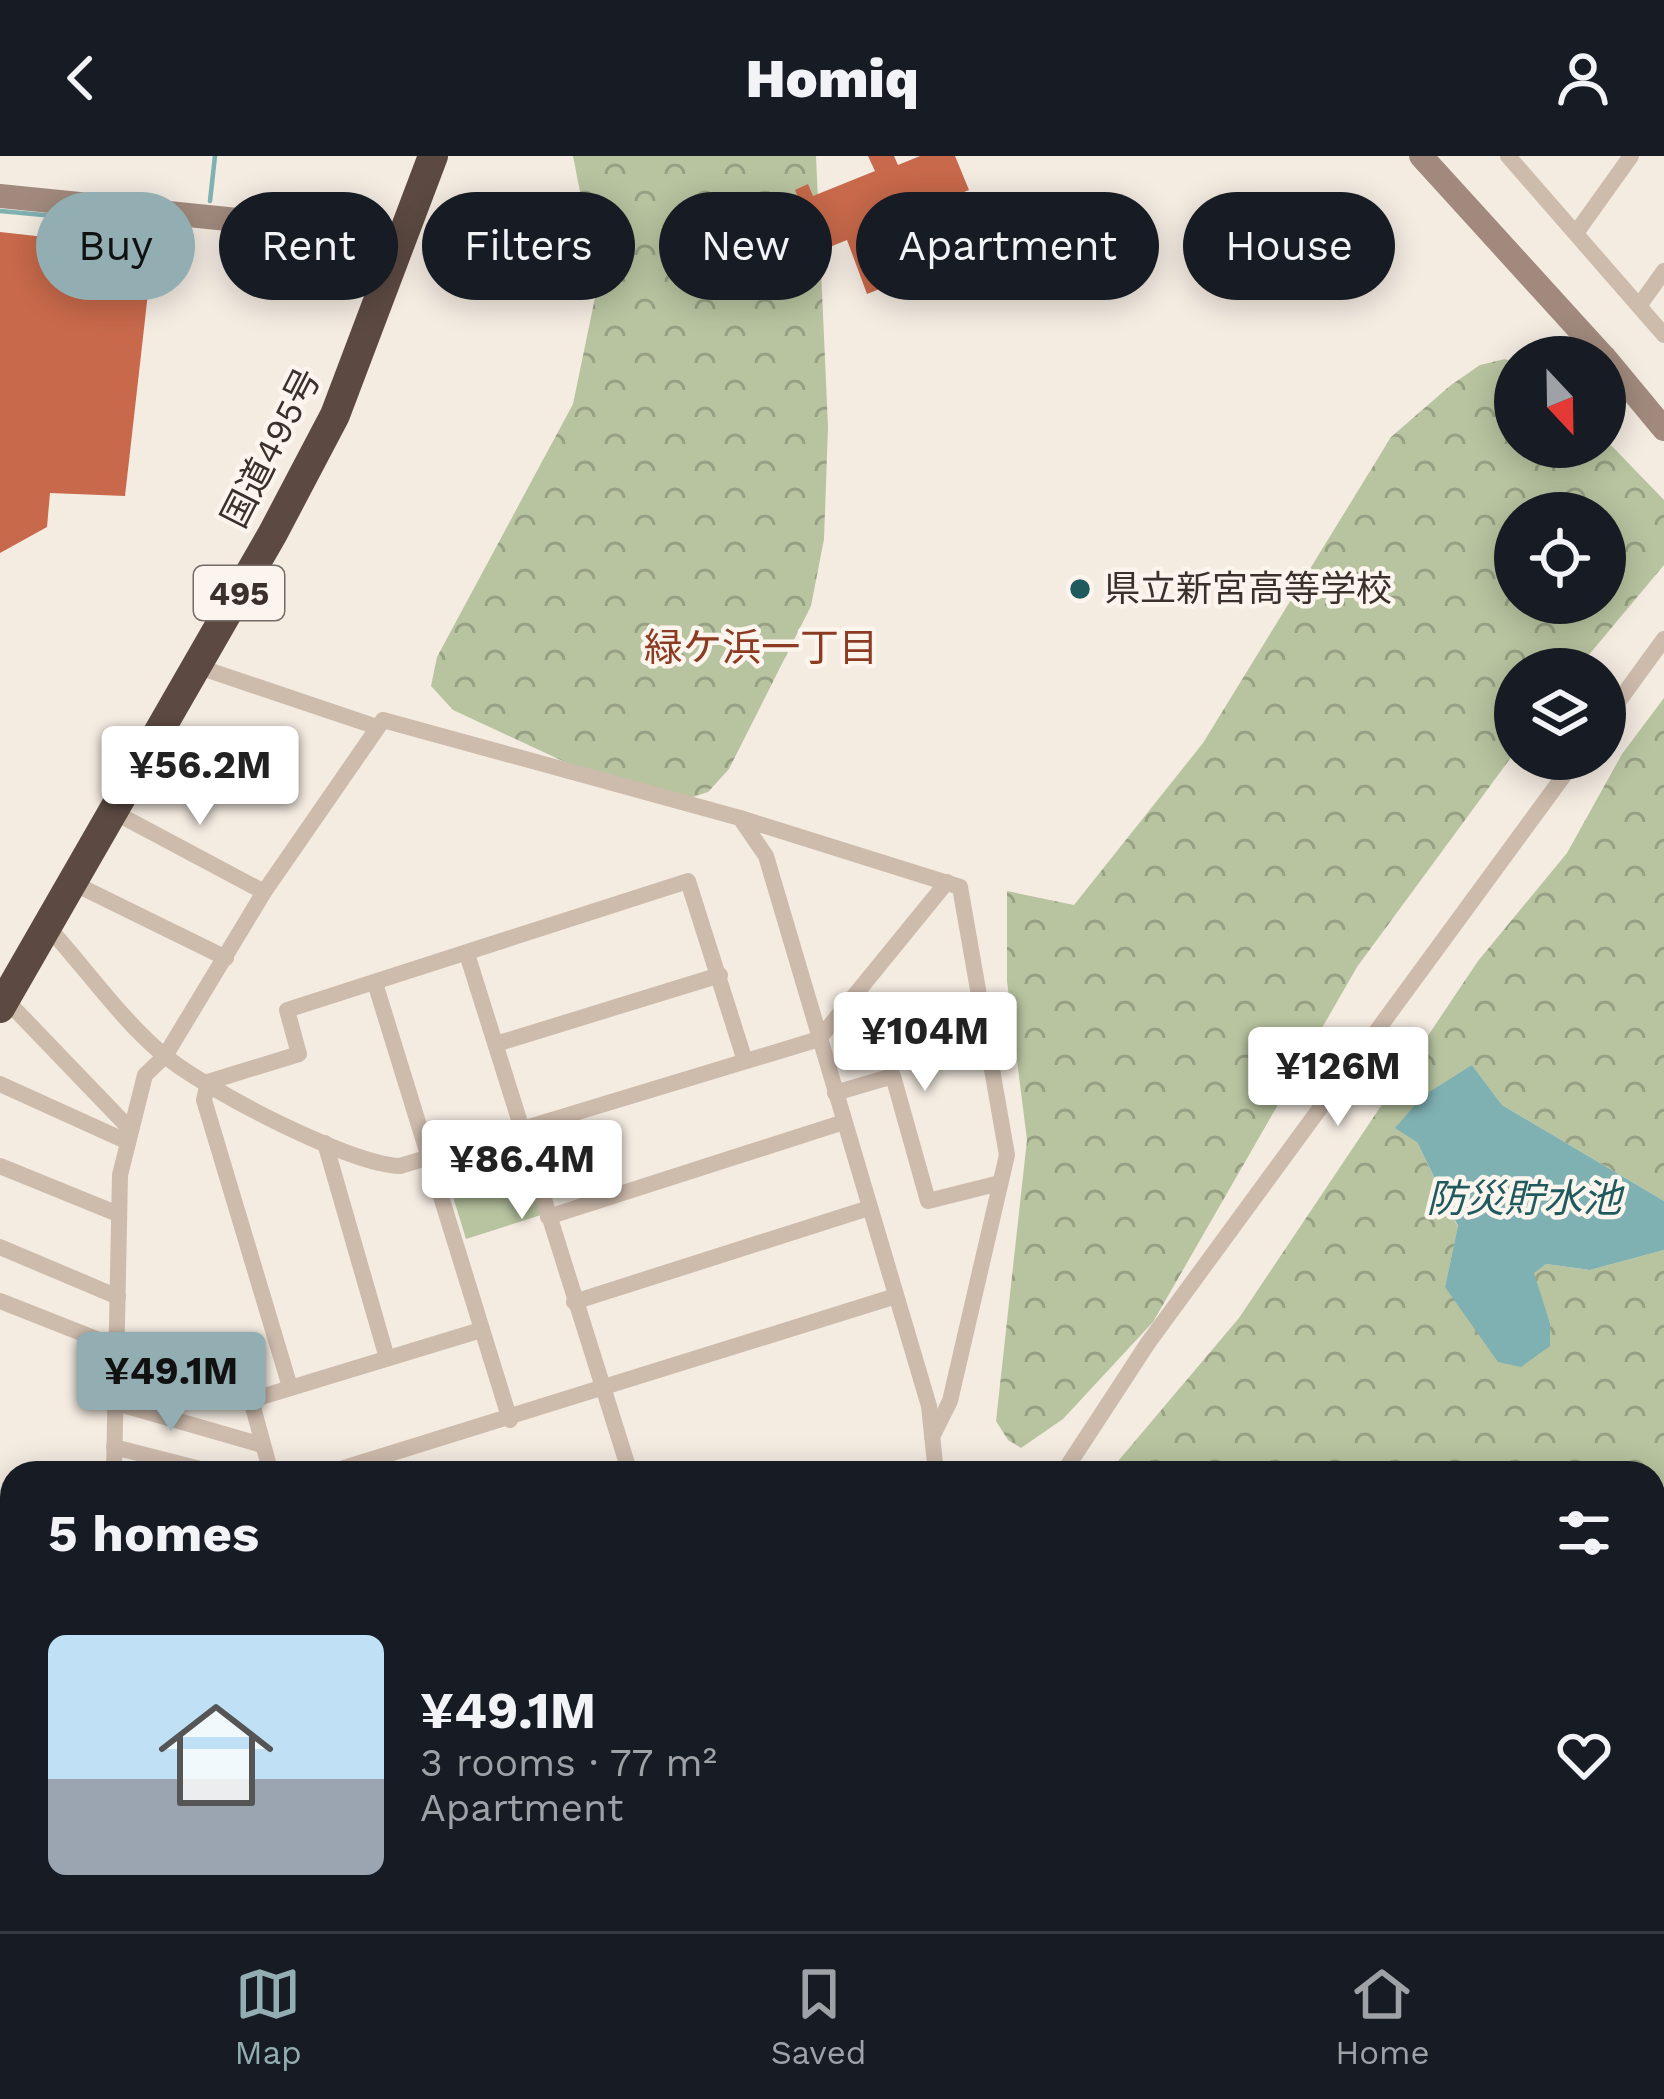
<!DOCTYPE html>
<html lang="en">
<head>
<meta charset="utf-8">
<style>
	body { margin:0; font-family:"Work Sans","Noto Sans JP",sans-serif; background:#20242c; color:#f1f3f6; height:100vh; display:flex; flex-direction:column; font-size:45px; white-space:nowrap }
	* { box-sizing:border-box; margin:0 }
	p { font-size:39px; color:#9ea1a6 }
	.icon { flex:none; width:66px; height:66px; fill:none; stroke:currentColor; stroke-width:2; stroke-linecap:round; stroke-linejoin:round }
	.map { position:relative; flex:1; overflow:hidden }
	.sheet { position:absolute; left:0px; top:1305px; width:1665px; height:471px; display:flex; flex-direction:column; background:#171b24; border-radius:36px 36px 0 0; box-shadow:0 6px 30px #0003 }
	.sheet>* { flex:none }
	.hud { position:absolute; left:36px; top:36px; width:1593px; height:108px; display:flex; gap:24px }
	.needle { width:78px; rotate:158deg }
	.tools { position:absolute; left:1494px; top:180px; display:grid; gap:24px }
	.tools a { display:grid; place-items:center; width:132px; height:132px; border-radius:50%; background:#171b24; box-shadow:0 6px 30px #0003; font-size:60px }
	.price { position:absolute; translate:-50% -102px; padding:0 27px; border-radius:12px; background:#fff; color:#222; font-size:39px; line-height:78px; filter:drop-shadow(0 3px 6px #0008) }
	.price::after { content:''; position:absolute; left:50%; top:72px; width:36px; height:27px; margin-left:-18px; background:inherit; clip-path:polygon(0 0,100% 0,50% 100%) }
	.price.active { background:#92aeb2; color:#111 }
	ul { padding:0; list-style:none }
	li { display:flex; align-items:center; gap:36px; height:300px; padding:0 48px }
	li span { display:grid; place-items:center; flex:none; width:336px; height:240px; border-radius:18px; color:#555 }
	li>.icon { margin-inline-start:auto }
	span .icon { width:144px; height:144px; fill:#fffc; stroke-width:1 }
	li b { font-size:51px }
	h2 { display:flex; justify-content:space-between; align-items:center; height:144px; padding:0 48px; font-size:51px }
	.tag { padding:0 42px; border-radius:54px; background:#171b24; box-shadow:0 6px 30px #0003; font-size:42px; line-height:108px }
	.tag.active { background:#92aeb2; color:#111 }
	header { display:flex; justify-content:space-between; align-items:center; height:156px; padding:0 48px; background:#171b24; font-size:54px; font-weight:800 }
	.tabs { display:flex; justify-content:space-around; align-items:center; height:168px; border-top:3px solid #363941; background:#171b24; font-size:33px; color:#9ea1a6 }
	.tabs a { display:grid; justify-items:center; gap:6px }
	.tabs .active { color:#92aeb2 }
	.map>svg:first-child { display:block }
	.green { fill:#b8c4a0 }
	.forest { fill:url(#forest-crowns); fill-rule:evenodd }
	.water { fill:#7fb0b2 }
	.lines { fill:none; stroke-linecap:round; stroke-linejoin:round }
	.stream { stroke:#7fb0b2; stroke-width:4.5 }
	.building { fill:#c8694b }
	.street { stroke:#cdbbac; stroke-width:16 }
	.secondary { stroke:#a18a7d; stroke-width:24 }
	.highway { stroke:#5c4a42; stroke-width:30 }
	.poi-dot { fill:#1f5a5e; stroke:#fbf5ee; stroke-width:4.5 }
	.labels { text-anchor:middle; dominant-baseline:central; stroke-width:9; stroke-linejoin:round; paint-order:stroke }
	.shield { fill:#fbf5ee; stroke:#756b66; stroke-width:3 }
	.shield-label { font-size:33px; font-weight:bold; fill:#3b302b }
	.street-label { font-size:36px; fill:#3b302b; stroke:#fbf5ee }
	.poi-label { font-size:36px; fill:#3b302b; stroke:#fbf5ee; text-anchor:start }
	.neighbourhood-label { font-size:39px; fill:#8c3b22; stroke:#fbf5ee }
	.water-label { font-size:39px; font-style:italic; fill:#1f5a5e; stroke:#fbf5ee }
</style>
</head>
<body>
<header><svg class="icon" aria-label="back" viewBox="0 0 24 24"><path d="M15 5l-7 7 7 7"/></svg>Homiq<svg class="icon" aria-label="person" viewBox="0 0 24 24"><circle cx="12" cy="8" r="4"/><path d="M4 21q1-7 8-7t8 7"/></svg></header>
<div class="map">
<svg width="1664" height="1775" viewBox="0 0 1664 1775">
	<defs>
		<pattern id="forest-crowns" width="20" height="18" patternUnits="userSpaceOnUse" patternTransform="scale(3)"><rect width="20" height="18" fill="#b8c4a0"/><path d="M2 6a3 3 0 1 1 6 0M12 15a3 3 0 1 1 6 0" fill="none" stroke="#97a083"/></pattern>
	</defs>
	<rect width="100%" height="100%" fill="#f4ebe1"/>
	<g class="green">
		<path d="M518 985 541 1059 466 1083 443 1008Z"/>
		<path d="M1653 1678 1664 1683V1775H823L829 1764H1653Z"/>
	</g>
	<g class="forest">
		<path d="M573 0H816L828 271 824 383 811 450 729 613 708 636 678 646 623 633 453 554 431 530 437 501 573 248 598 127Z"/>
		<path d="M1505 203 1515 207V291H1605V283L1664 344V409L1577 513H1515V596L1357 811 1153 1166 1063 1263 1021 1292 1008 1284 996 1265 1027 984 1007 825V735L1074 749 1203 587 1391 281 1451 229 1480 209ZM1515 357H1605V447H1515Z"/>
		<path d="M1664 542V1045L1502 949 1472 909 1417 986 1458 1071 1445 1131 1550 1167 1533 1117 1546 1108 1590 1114 1664 1094V1775H1585L1595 1764H1653V1317H1108L1239 1162 1478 805 1567 697 1622 598Z"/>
	</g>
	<path class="water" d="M1472 909 1502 949 1664 1045V1094L1590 1114 1546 1108 1534 1117 1550 1167V1190L1521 1211 1498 1206 1445 1131 1458 1070 1417 986 1395 972 1423 940Z"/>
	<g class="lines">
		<g class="stream">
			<path d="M210 45 215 0"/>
			<path d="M0 55 162 70"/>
		</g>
	</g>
	<g class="building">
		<path d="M868 0H894L898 9 920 0H955L969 34 882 69 895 102 923 92 931 113 867 138 847 84 820 95 795 34 808 28 813 40 875 15Z"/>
		<path d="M0 76 153 93 125 340 50 337 47 371 0 397Z"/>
	</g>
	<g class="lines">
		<g class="street">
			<path d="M1508 0 1664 179"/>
			<path d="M1576 77 1631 0"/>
			<path d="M1639 150 1664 115"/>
			<path d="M196 510 377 571"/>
			<path d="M1605 564 1664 483"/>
			<path d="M112 655 264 736"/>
			<path d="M740 662 960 731 1007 999 950 1245 932 1281"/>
			<path d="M71 726 226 802"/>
			<path d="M46 769C85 811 121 864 165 900 207 934 348 1008 400 1010L819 883 947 726"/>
			<path d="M467 798 630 1317"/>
			<path d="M375 827 510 1264"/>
			<path d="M5 843 131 974"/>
			<path d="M496 888 720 819"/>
			<path d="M208 926 299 898 287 854 688 725 745 905"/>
			<path d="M208 926 204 944 290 1231"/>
			<path d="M0 928 128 986"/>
			<path d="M835 937 893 920 928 1045 1000 1027"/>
			<path d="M325 987 387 1202"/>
			<path d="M0 1010 118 1058"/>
			<path d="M548 1061 844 966"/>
			<path d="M0 1091 118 1141"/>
			<path d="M0 1145 251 1244 481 1174"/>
			<path d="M574 1146 869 1052"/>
			<path d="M251 1244 271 1317"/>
			<path d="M116 1247 262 1289"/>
			<path d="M114 1291 216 1317"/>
			<path d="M114 1317 120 1019 145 919 165 900 264 736 383 564 740 662 766 700 929 1250 936 1317"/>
			<path d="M328 1317 896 1140"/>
			<path d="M1063 1317 1148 1187 1576 603"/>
			<path d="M192 1764 205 1775"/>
			<path d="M333 1764 338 1775"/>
			<path d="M48 1775 50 1764"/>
			<path d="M154 1775 163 1764"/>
			<path d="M290 1775 306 1764"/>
			<path d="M479 1775 491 1764"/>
			<path d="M691 1775 705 1764"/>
			<path d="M790 1775 797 1764"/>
		</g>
		<g class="secondary">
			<path d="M1421 0 1604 201"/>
			<path d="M0 40 405 81"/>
			<path d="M1605 202 1664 273"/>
		</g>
		<path class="highway" d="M0 852 273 377 335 259 433 0"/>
	</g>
	<circle class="poi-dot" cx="1080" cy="433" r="12"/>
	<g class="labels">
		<rect class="shield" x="194" y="410" width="90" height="54" rx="9"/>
		<g class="shield-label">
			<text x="239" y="437">495</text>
		</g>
		<g class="street-label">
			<text transform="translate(271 292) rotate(-63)">国道495号</text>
		</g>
		<g class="poi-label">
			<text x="1104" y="433">県立新宮高等学校</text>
		</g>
		<g class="neighbourhood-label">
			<text x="761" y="491">緑ケ浜一丁目</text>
		</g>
		<g class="water-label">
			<text x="1524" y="1042">防災貯水池</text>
		</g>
	</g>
</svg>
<div class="tools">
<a><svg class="needle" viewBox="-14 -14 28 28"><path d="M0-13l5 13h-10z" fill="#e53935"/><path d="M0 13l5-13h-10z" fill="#9ea1a6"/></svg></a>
<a><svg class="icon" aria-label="locate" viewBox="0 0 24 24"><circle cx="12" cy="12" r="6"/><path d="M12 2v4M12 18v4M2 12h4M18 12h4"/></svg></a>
<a><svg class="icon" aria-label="layers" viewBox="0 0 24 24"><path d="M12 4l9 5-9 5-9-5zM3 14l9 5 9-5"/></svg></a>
</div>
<b class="price" style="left:200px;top:672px">¥56.2M</b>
<b class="price" style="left:925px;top:938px">¥104M</b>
<b class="price" style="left:1338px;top:973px">¥126M</b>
<b class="price" style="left:522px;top:1066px">¥86.4M</b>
<b class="price active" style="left:171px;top:1278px">¥49.1M</b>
<div class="hud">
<a class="tag active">Buy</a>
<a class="tag">Rent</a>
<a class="tag">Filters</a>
<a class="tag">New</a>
<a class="tag">Apartment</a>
<a class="tag">House</a>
</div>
<section class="sheet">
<h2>5 homes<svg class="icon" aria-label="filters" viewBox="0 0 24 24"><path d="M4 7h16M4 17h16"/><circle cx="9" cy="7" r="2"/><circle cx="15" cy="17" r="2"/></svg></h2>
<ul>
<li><span style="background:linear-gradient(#bfe0f5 60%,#9aa5b1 0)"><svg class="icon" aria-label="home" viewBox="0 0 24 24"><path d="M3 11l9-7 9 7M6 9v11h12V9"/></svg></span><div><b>¥49.1M</b><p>3 rooms · 77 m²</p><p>Apartment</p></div><svg class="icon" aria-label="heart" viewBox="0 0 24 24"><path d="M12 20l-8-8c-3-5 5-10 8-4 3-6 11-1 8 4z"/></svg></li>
</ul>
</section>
</div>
<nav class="tabs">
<a class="active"><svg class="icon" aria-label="map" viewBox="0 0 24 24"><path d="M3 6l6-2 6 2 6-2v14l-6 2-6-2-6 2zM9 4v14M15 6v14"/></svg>Map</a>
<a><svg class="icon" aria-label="saved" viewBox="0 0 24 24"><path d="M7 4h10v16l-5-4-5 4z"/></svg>Saved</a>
<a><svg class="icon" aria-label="home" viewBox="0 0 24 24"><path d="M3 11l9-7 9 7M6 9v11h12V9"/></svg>Home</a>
</nav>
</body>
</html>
